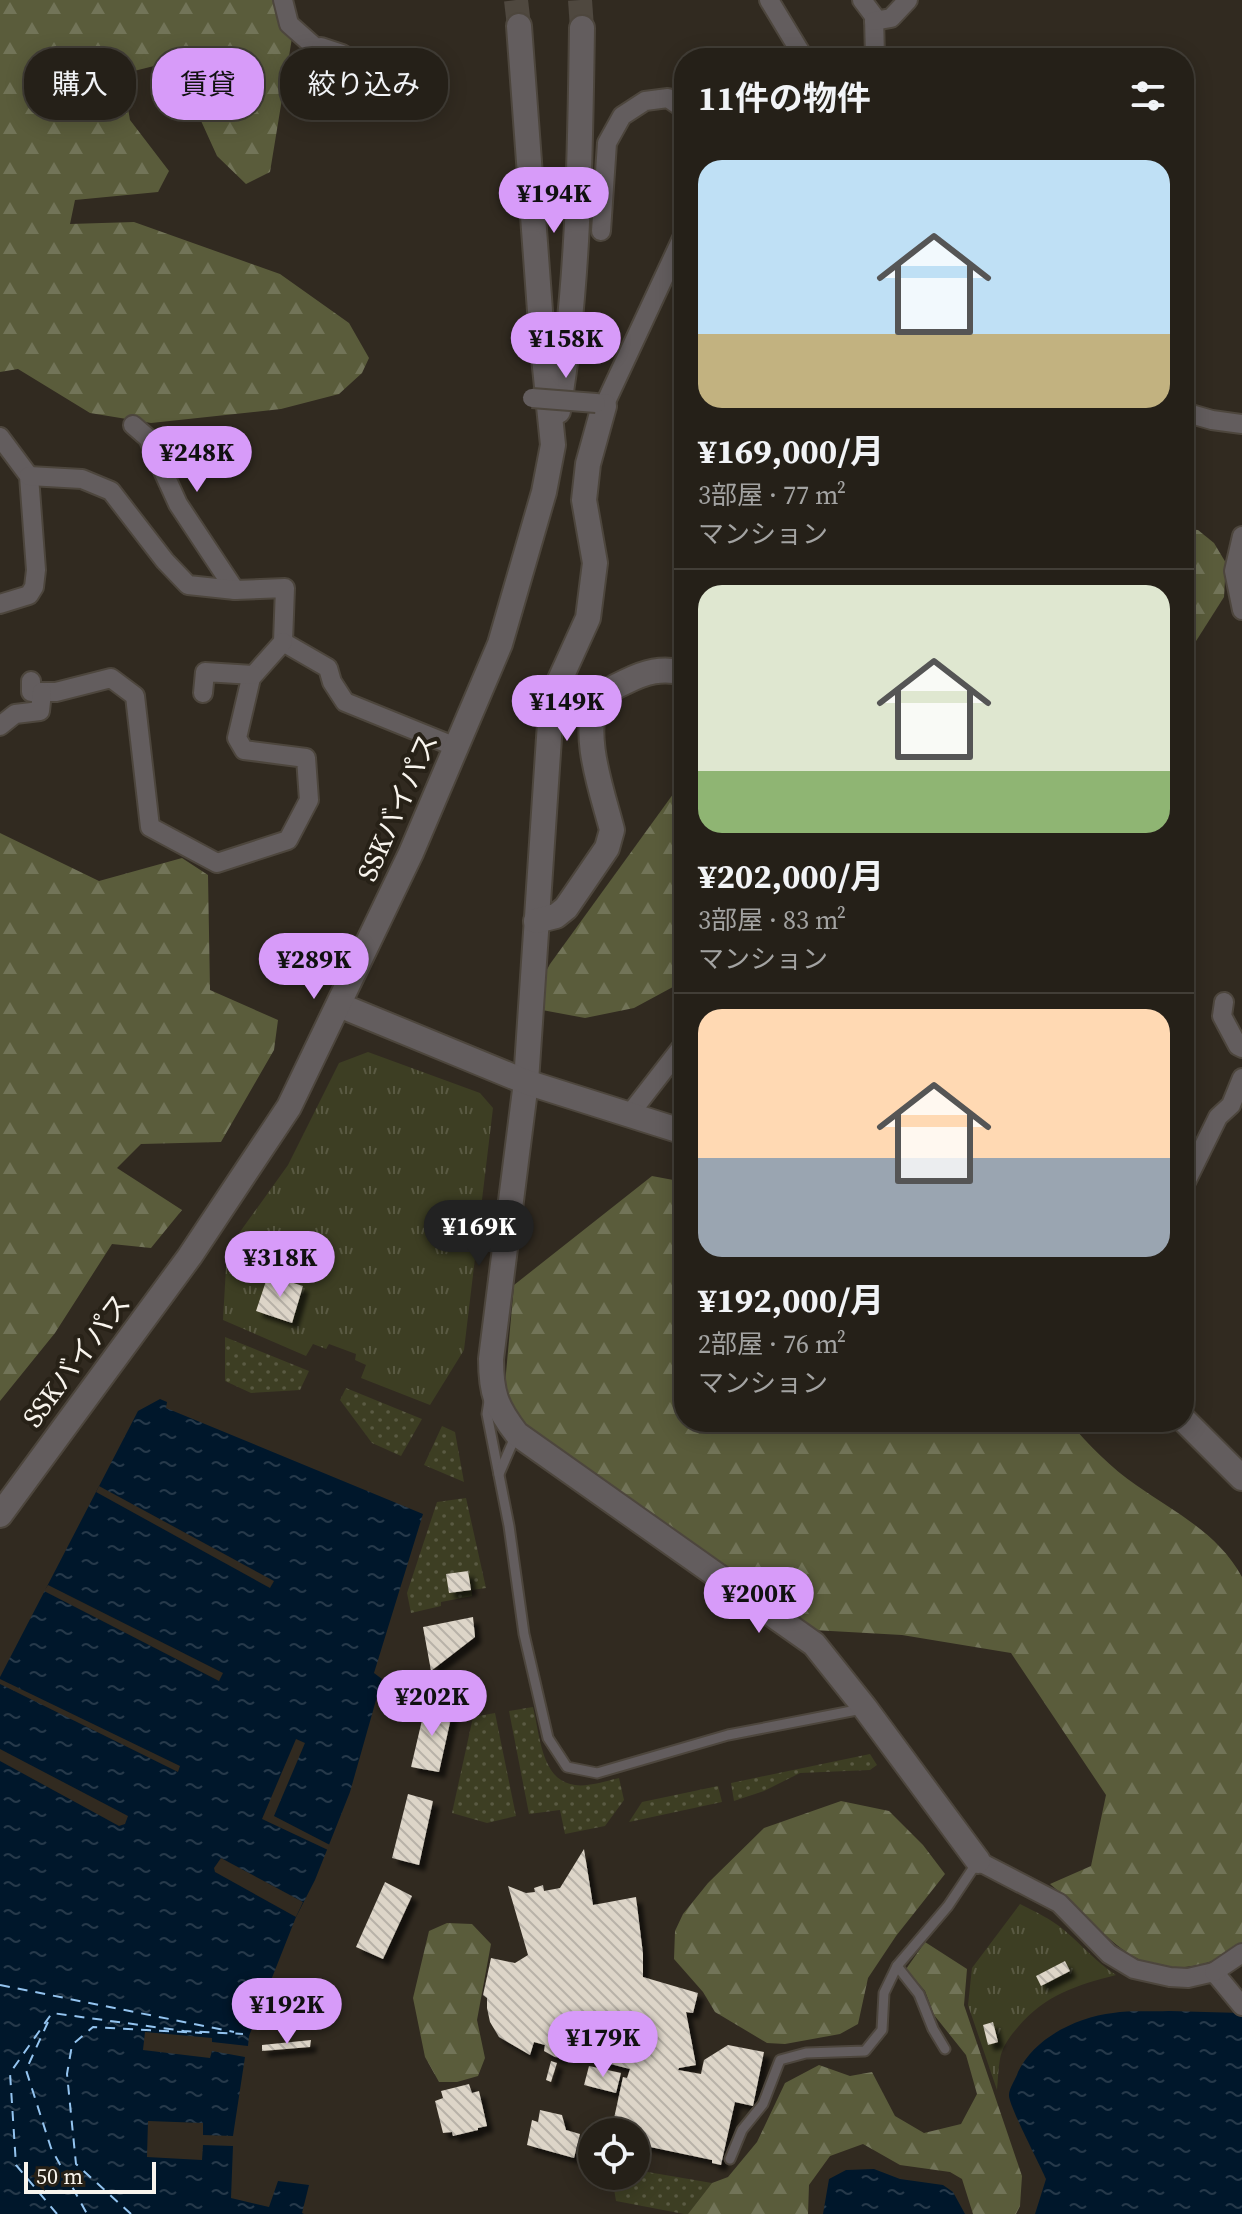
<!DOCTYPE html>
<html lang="ja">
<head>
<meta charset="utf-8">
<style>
	body { margin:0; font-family:"Source Serif 4","Noto Sans JP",serif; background:#312d25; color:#f1f3f6; height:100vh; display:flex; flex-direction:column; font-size:30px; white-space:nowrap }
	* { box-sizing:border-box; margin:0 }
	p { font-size:26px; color:#a3a3a2 }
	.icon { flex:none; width:44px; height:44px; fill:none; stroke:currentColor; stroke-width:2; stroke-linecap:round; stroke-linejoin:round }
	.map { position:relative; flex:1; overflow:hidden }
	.side { position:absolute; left:674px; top:48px; width:520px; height:1384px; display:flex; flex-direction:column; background:#252018; border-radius:32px; box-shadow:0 4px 20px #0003,0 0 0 2px #423e37 }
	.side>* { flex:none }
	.guide { position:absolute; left:24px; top:48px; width:530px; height:72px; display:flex; gap:16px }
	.tools { position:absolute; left:578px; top:2118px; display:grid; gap:16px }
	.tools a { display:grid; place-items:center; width:72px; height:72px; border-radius:50%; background:#252018; box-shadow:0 4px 20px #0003,0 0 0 2px #423e37; font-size:40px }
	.scale { position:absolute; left:24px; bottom:20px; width:132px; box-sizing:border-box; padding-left:8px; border:4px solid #f8f4ed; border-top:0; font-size:22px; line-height:28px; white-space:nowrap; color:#f8f4ed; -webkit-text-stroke:6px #272117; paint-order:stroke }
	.price { position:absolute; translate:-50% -68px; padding:0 18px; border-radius:28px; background:#d79bf9; color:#111; font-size:26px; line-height:52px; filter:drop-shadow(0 2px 4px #0008) }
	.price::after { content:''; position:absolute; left:50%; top:48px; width:24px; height:18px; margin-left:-12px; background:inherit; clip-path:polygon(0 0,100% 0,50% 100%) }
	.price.current { background:#222; color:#fff }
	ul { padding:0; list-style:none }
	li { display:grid; align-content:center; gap:16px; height:424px; padding:0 24px }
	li+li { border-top:2px solid #423e37 }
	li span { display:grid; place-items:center; height:248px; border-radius:24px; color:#555 }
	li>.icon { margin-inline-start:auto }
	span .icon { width:144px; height:144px; fill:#fffc; stroke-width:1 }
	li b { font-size:34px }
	h2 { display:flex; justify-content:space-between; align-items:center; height:96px; padding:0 24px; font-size:34px }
	.pill { padding:0 28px; border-radius:32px; background:#252018; box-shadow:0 4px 20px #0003,0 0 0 2px #423e37; font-size:28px; line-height:72px }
	.pill.current { background:#d79bf9; color:#111 }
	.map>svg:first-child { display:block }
	.grass { fill:url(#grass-dots) }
	.forest { fill:url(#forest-firs) }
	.park { fill:url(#park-tufts) }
	.water { fill:url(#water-ripples) }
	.pier { fill:#312a20 }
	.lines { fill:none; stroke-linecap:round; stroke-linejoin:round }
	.ferry { stroke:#93c4f0; stroke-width:2; stroke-dasharray:10 8; stroke-linecap:butt }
	.building { fill:url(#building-back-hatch); filter:url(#shadow) }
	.tertiary-tunnel { stroke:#4f483f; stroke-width:24; stroke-dasharray:24 12; stroke-linecap:butt }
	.service-casing { stroke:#4d463d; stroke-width:13 }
	.minor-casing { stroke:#4d463d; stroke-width:22 }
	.tertiary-casing { stroke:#4d463d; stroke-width:28 }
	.service { stroke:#635d5e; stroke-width:9 }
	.minor { stroke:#635d5e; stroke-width:18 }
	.tertiary { stroke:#635d5e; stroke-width:24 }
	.minor-bridge-casing { stroke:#4d463d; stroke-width:22; stroke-linecap:butt }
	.minor-bridge { stroke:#635d5e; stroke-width:18 }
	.labels { text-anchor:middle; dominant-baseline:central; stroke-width:8; stroke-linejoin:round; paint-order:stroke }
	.street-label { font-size:28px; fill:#f8f4ed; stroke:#272117 }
</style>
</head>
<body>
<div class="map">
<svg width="1242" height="2214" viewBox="0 0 1242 2214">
	<defs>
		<pattern id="grass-dots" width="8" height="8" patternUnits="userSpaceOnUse" patternTransform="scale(2)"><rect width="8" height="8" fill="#3d3e23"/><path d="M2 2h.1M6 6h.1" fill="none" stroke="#5a5a43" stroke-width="1.8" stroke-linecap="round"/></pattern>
		<pattern id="forest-firs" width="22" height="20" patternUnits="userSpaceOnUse" patternTransform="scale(2)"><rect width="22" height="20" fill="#5a5c3b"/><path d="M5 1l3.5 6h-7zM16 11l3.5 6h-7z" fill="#727458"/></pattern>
		<pattern id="park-tufts" width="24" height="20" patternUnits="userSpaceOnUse" patternTransform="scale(2)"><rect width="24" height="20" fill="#3d3e23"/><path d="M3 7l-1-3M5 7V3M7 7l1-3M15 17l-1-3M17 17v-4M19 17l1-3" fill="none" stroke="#5a5a43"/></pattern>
		<pattern id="water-ripples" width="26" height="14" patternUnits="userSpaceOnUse" patternTransform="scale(2)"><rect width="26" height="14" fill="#00172b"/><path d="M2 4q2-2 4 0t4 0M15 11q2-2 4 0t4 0" fill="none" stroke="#26394a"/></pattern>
		<pattern id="building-back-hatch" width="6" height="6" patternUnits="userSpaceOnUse" patternTransform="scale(2)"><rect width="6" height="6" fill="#ddd5c8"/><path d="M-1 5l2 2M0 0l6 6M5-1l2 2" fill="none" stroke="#b8b2a8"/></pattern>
		<filter id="shadow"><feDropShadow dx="6" dy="6" stdDeviation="2" flood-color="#0009"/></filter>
	</defs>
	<rect width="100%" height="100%" fill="#312a20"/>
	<g class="grass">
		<path d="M225 1337 309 1371 300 1390 251 1393 225 1381Z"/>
		<path d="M346 1388 422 1419 401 1456 372 1443 340 1400Z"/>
		<path d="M442 1426 455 1432 464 1482 424 1465Z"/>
		<path d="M466 1498 486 1588 472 1590V1596L441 1602V1606L411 1613 407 1593 437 1502Z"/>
		<path d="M533 1707C540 1734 541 1781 575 1785 588 1787 606 1781 619 1778L624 1800 605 1826 565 1834 560 1810 529 1814 509 1711Z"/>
		<path d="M495 1713 516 1816 487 1823 452 1813 473 1717Z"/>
		<path d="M870 1754 877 1765 870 1770 800 1773 764 1791 734 1801 731 1783Z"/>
		<path d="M718 1786 722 1802 629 1822 642 1802Z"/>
		<path d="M636 2170 712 2183 688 2214H684L616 2201 613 2183 598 2179 597 2176H636Z"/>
	</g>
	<g class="forest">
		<path d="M0 0H279L292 38 270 172 246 184 217 156 182 79 158 65 122 74 130 120 169 171 158 192 75 200 70 224 134 222 280 274 349 323 369 358 362 373 339 394 281 409 151 423 90 413 18 369 0 372Z"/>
		<path d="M1184 529 1198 530 1214 543 1226 563 1224 597 1184 660Z"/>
		<path d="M684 779V981L634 1008 585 1018 542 1010 532 997 550 964Z"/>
		<path d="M0 833 99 881 182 858 208 875 210 990 278 1020 274 1050 221 1142 141 1144 117 1168 182 1210 151 1248 112 1244 55 1333 0 1401Z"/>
		<path d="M652 1176 684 1182V1422H1069C1088 1444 1112 1469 1136 1485 1176 1513 1218 1533 1242 1577V1944C1224 1958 1207 1965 1185 1967 1134 1971 1111 1940 1079 1909 1070 1900 1059 1892 1050 1884L1091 1866 1106 1795 1011 1653 902 1635 813 1630 550 1449 515 1414 505 1384 514 1285Z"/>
		<path d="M841 1801 889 1811 923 1845 945 1874 896 1936 868 1978 858 2024 840 2034 785 2044 767 2043 715 2012 703 1992 674 1959 675 1931 683 1914 708 1883 764 1828Z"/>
		<path d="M447 1923 472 1924 491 1944 477 2020 485 2058 478 2076 457 2082H439L425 2057 413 1998 429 1931Z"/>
		<path d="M925 1942 967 1969 964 2005 1022 2176 1020 2206 1016 2214H973L962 2179 950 2172 900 2165 863 2144 830 2156 809 2185 808 2214H688L712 2183 728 2177 757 2142 785 2083 819 2065 850 2076 872 2072 895 2116 924 2133 961 2124 977 2094 966 2055 934 2015 925 1991 906 1969Z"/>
	</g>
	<g class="park">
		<path d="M368 1052 480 1093 493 1108 464 1350 430 1405 361 1378 366 1365 355 1360 356 1354 329 1344 326 1349 313 1344 306 1356 223 1320 227 1250 288 1165 339 1063Z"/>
		<path d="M1020 1904C1036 1912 1051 1919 1064 1930 1082 1945 1096 1962 1116 1975 1077 1985 1045 1995 1018 2027 1010 2036 1002 2047 1000 2059 998 2069 998 2080 997 2090L968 2005 972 1968Z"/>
	</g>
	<g class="water">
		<path d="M160 1399 167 1402 166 1408 423 1514 374 1673 382 1679 350 1792 315 1880 296 1917 249 2036 248 2046 212 2042V2038L145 2032 143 2050 210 2058 212 2051 245 2057 233 2136 203 2135V2123L148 2121 147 2157 202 2160 203 2145 233 2146 231 2198 269 2207 278 2181 309 2185 302 2213 304 2214H0V1677L138 1411Z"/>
		<path d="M1169 2011 1242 2013V2214H1035L1046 2179C1040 2165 1008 2104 1009 2095 1009 2088 1016 2079 1018 2072 1034 2038 1077 2017 1113 2013 1131 2010 1151 2012 1169 2011Z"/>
		<path d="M874 2169 900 2179 943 2185 953 2192 965 2214H823L829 2179 846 2170Z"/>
	</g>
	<g class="pier">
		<path d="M99 1486 274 1581 270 1588 96 1492Z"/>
		<path d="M48 1585 223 1673 219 1681 44 1591Z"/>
		<path d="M0 1679 180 1766 178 1772 0 1684Z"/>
		<path d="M296 1739 305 1743 274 1816 330 1845 328 1850 262 1819Z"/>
		<path d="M0 1749 128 1816 125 1824 119 1826 0 1761Z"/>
		<path d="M221 1858 303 1902 296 1917 215 1872 214 1868Z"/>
	</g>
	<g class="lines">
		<g class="ferry">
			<path d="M0 1985 234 2032"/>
			<path d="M48 2022 26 2070 51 2148 87 2214"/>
			<path d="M57 2214 16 2165 10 2073 52 2013 184 2031 243 2034"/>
			<path d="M131 2214 76 2164 67 2074 72 2045 93 2027 202 2033"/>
		</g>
	</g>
	<g class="building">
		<path d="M268 1275 303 1286 292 1323 256 1311Z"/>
		<path d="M468 1571 471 1590 449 1593 446 1574Z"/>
		<path d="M473 1617 475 1637 431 1671 423 1627Z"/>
		<path d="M426 1703 453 1709 439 1772 411 1767Z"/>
		<path d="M408 1794 433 1801 419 1865 392 1858Z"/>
		<path d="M584 1849 593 1905 636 1897 643 1954V1977L698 1993 693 2013 686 2012 696 2065 679 2068 678 2070 701 2074 704 2060 728 2045 764 2052 753 2106 735 2102 721 2165 712 2163V2160L636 2144V2132H611L623 2077 627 2078 630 2069 575 2055V2058L562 2055V2058L555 2057 544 2051 545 2045 534 2042 530 2055 499 2037 490 2022 487 2008V1998L483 1995 491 1958 515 1963 528 1955 508 1886 526 1893 535 1892 534 1888 543 1885 544 1891 560 1888Z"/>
		<path d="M385 1882 412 1896 383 1959 356 1947Z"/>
		<path d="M1065 1961 1070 1971 1041 1986 1036 1976Z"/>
		<path d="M993 2022 998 2042 988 2045 983 2025Z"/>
		<path d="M311 2040 310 2047 262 2051V2045Z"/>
		<path d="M551 2061 557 2063 551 2082 546 2080Z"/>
		<path d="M589 2066 621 2073 616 2093 584 2085Z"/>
		<path d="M469 2084 472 2093 479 2091 487 2126 478 2128V2130L453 2136 452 2132 443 2133 435 2101 443 2098 441 2091Z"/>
		<path d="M540 2110 562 2115 566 2130 580 2134 574 2158 527 2145 532 2120 538 2122Z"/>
	</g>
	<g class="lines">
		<g class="tertiary-tunnel">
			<path d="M516 0 519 26"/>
			<path d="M580 0 582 28"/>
		</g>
		<g class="service-casing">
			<g id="service">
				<path d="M489 1401 487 1414 509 1526 524 1634 548 1738 567 1767 597 1773 728 1735 862 1709"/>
				<path d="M499 1474 515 1437"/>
				<path d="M897 1966 919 1994 933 2029 945 2049"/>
				<path d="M730 2159 742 2130 763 2104 780 2060 806 2053 865 2051 882 2030 884 1993 897 1966 948 1906 978 1861"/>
			</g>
		</g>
		<g class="minor-casing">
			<g id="minor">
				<path d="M283 0 289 24 353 81"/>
				<path d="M769 0 804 58"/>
				<path d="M862 0 874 16 875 58"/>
				<path d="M874 21 891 18 908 0"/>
				<path d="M321 47 342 54 372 73"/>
				<path d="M601 231 607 143 622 116 645 101 668 98 684 109"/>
				<path d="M596 403 604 406 684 234"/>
				<path d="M1184 412 1212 420 1242 424"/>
				<path d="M133 425 148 438 178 504 235 590"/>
				<path d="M0 437 29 476 36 570 34 587 29 595 0 604"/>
				<path d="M29 476 82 479 111 491 165 561 188 585 235 590 285 588 283 642 328 668 332 682 345 702 456 747"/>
				<path d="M1242 536 1234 571 1242 610"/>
				<path d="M31 681V692H56L111 678 135 696 150 827 217 863 288 840 309 800 306 758 244 750 237 738 251 678 283 642"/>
				<path d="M203 693 205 672 253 675"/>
				<path d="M0 726 15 714 40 711 42 692"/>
				<path d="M1224 1002 1222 1016 1238 1046 1242 1048"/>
				<path d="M629 1115 684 1044"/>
				<path d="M1184 1154 1187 1148"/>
				<path d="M1184 1186 1218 1117 1231 1105 1242 1078"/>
				<path d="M978 1861 1059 1903 1109 1954 1134 1969 1170 1977 1188 1978 1214 1972 1242 2006"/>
				<path d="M1214 1972 1242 1953"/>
			</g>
		</g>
		<g class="tertiary-casing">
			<g id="tertiary">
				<path d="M604 406 588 464 584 500 595 563 588 618 558 684 550 723 526 1082 491 1359C491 1393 496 1407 517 1434L814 1644 865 1708 978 1861"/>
				<path d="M558 411C579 284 580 157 582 28"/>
				<path d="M536 921 556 916 566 908 607 848 612 830C604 797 578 728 600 699 606 691 616 686 625 682 645 672 662 667 684 673"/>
				<path d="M339 1005 526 1082 684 1132"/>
				<path d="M1184 1420 1242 1478"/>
				<path d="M0 1515 190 1256 289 1107 411 853 500 644 544 492 553 445 542 338 519 26"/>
			</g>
		</g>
		<use href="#service" class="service"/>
		<use href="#minor" class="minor"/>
		<use href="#tertiary" class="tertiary"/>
		<g class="minor-bridge-casing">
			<path id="minor-bridge" d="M532 398 596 403"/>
		</g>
		<use href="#minor-bridge" class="minor-bridge"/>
	</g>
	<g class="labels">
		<g class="street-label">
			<text transform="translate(397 807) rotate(-66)">SSKバイパス</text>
			<text transform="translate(76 1360) rotate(-53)">SSKバイパス</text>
		</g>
	</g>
</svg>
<div class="tools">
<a><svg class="icon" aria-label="locate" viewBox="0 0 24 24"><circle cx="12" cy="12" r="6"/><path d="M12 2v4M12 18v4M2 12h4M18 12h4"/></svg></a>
</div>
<div class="scale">50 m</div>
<b class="price" style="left:554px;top:235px">¥194K</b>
<b class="price" style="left:566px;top:380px">¥158K</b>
<b class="price" style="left:197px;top:494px">¥248K</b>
<b class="price" style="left:567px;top:743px">¥149K</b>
<b class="price" style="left:314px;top:1001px">¥289K</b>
<b class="price current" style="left:479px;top:1268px">¥169K</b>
<b class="price" style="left:280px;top:1299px">¥318K</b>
<b class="price" style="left:759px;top:1635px">¥200K</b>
<b class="price" style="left:432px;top:1738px">¥202K</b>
<b class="price" style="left:287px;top:2046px">¥192K</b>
<b class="price" style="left:603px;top:2079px">¥179K</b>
<div class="guide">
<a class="pill">購入</a>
<a class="pill current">賃貸</a>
<a class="pill">絞り込み</a>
</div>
<section class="side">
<h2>11件の物件<svg class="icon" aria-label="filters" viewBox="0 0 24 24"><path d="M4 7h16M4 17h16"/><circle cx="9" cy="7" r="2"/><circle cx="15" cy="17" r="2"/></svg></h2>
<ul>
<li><span style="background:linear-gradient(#bfe0f5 70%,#c2b280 0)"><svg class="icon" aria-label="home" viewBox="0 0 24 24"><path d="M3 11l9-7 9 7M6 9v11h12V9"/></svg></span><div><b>¥169,000/月</b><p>3部屋 · 77 m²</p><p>マンション</p></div></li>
<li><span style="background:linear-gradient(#dfe7d0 75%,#8fb573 0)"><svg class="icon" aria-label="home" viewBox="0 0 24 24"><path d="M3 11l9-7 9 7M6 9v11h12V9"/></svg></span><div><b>¥202,000/月</b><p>3部屋 · 83 m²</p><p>マンション</p></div></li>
<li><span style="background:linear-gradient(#ffd9b3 60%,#9aa5b1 0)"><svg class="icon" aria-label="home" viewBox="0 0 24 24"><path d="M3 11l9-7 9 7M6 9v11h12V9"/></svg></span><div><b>¥192,000/月</b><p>2部屋 · 76 m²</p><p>マンション</p></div></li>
</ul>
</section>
</div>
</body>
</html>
